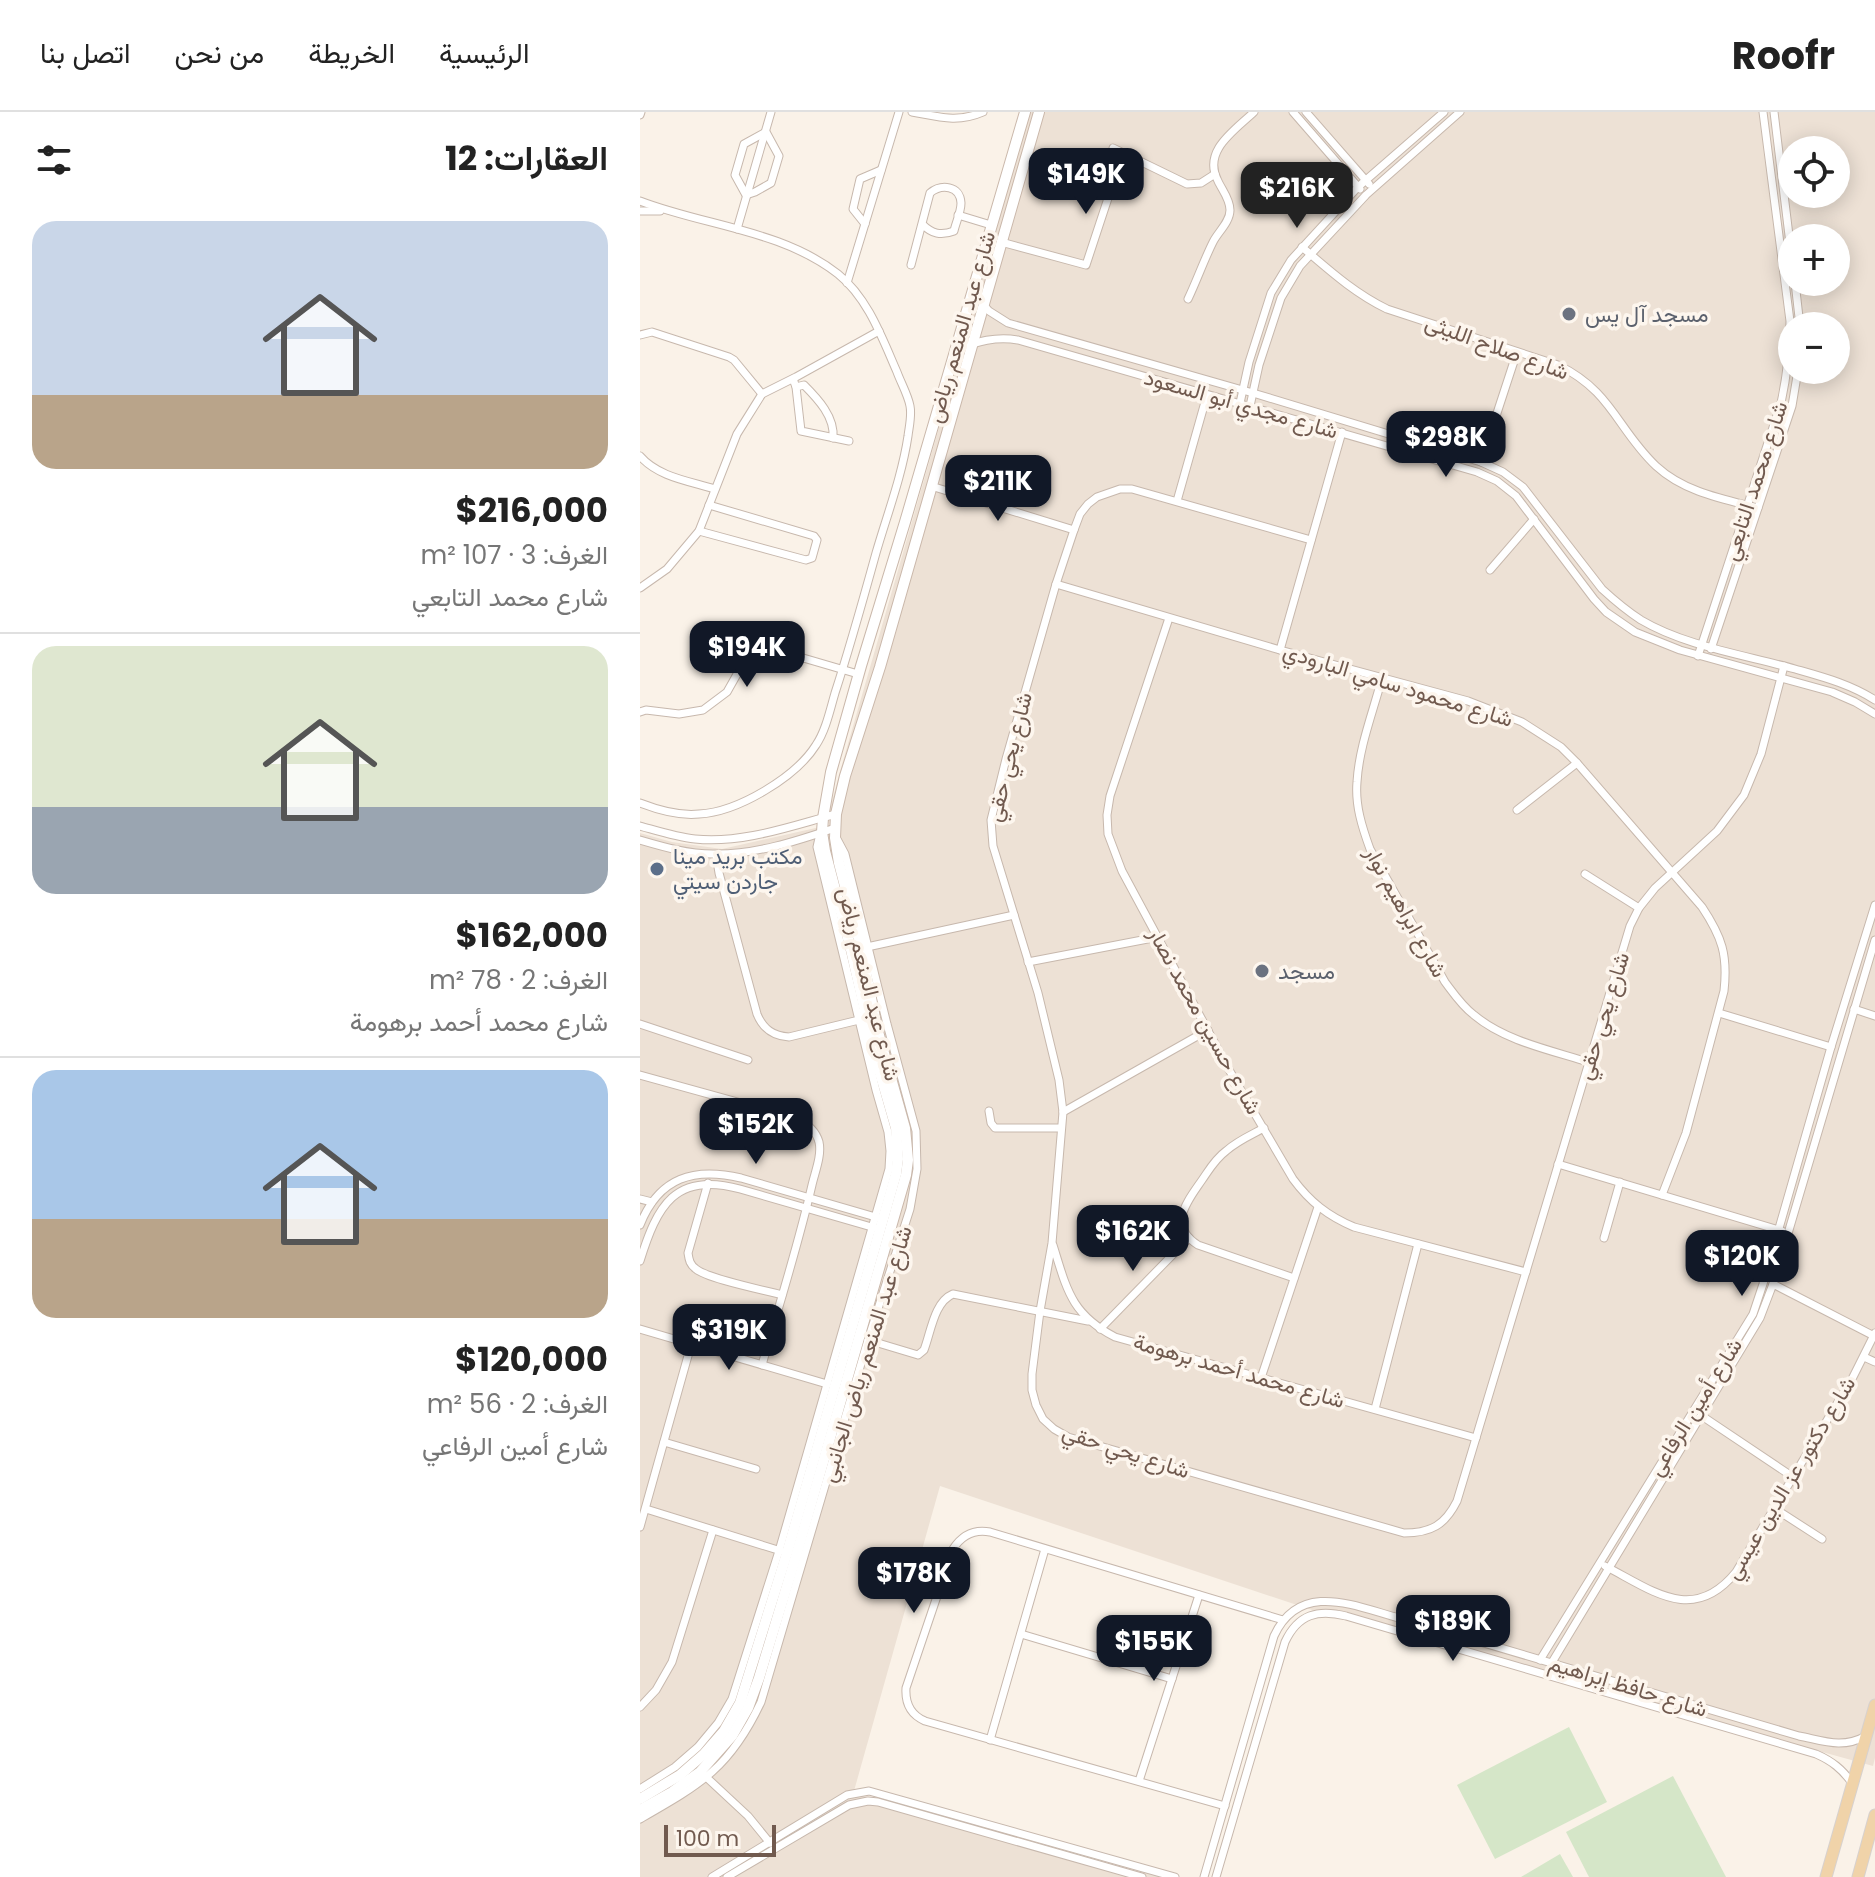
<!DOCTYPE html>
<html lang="ar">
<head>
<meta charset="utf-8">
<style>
	body { margin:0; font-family:Poppins,Vazirmatn,sans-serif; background:#f2f2f2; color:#222; direction:rtl; height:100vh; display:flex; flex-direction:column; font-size:30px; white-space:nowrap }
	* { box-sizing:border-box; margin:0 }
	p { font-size:26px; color:#767676 }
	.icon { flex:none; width:44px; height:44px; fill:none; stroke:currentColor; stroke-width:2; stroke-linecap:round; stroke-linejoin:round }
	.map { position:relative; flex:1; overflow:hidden; direction:ltr }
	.panel { display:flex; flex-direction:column; background:#fff; width:640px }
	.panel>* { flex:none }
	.fabs { position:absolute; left:1138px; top:24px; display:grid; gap:16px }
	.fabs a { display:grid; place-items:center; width:72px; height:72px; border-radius:50%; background:#fff; box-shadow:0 4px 20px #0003; font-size:40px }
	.scale { position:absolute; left:24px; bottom:20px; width:112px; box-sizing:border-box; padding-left:8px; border:4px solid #715a4f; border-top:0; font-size:22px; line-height:28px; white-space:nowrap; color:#715a4f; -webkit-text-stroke:6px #fdf6ee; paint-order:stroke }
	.price { position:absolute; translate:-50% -68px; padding:0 18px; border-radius:16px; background:#111827; color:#fff; font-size:26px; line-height:52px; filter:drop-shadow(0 2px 4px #0008) }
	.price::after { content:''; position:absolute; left:50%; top:48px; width:24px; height:18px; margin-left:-12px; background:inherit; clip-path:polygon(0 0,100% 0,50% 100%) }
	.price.current { background:#222; color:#fff }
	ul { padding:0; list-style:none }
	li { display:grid; align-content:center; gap:16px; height:424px; padding:0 32px }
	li+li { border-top:2px solid #e0e0e0 }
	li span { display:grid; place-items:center; height:248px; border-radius:24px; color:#555 }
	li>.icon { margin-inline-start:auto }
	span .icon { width:144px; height:144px; fill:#fffc; stroke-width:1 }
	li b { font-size:34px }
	h2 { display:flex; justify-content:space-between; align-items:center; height:96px; padding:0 32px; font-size:34px }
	header { display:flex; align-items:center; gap:48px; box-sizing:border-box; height:112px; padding:0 40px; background:#fff; border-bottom:2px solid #e0e0e0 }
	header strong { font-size:38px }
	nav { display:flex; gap:44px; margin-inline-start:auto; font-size:28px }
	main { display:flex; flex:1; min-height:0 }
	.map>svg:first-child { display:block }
	.residential { fill:#ede1d5; fill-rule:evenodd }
	.garden { fill:#d5e6c8 }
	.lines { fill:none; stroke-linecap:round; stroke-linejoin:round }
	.street-casing { stroke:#c7b8ad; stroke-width:9 }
	.secondary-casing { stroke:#cab8ab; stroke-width:12 }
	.primary-casing { stroke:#d7d1ce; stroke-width:13 }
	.street { stroke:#fff; stroke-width:7 }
	.secondary { stroke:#fff; stroke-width:10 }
	.primary { stroke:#f0d3a9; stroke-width:11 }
	.worship-dot { fill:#6b7280; stroke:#fdf6ee; stroke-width:3 }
	.service-dot { fill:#5c6f8a; stroke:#fdf6ee; stroke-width:3 }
	.labels { text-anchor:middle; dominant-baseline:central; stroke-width:7; stroke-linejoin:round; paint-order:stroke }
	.worship-label { font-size:22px; fill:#5b616d; stroke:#fdf6ee; text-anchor:start }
	.street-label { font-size:22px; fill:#715a4f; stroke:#fdf6ee }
	.service-label { font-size:22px; fill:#4e5e75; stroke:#fdf6ee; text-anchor:start }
</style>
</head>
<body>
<header>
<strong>Roofr</strong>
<nav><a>الرئيسية</a><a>الخريطة</a><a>من نحن</a><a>اتصل بنا</a></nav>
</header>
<main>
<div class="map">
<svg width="1235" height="1765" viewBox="0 0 1235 1765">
	<rect width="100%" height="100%" fill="#faf2e8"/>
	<path class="residential" d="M390 0H1235V1646L1233 1654 687 1503 300 1374 212 1686 222 1684 252 1689 521 1765H0V721L32 730 82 737 189 713 190 697 199 663ZM1152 38H1196V82H1152ZM1152 126H1196V170H1152ZM1152 214H1196V258H1152Z"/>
	<g class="garden">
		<path d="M929 1615 967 1690 855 1747 817 1673Z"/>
		<path d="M1033 1664 1086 1765H949L926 1720Z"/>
		<path d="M920 1742 933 1765H881Z"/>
	</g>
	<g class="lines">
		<g class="street-casing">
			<g id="street">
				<path d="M272 0C299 5 318 11 343 0"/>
				<path d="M653 0 720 77"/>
				<path d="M666 0 729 72"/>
				<path d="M1134 0 1152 148"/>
				<path d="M0 3 1 0"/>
				<path d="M126 20 139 44 131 71 115 80 106 83 95 63 104 32Z"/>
				<path d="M473 36 547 72 561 71 575 62"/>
				<path d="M0 89C65 114 142 118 198 162 228 186 242 226 257 260 261 271 268 283 270 294 272 304 269 315 268 324 262 364 247 403 236 441 223 488 210 535 195 581 190 598 186 618 176 633 156 665 98 700 59 702 40 704 18 698 0 691"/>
				<path d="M0 99H20"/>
				<path d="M318 103 351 113"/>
				<path d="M225 112 213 97 220 67 241 58"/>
				<path d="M97 117 131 0"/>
				<path d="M361 130 446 153 475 65"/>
				<path d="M662 135C689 158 714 181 747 197L918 253C972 279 977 317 1016 354 1044 380 1083 387 1118 396"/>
				<path d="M271 153 290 81C301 72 320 73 321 91 321 100 316 110 314 119 301 124 292 122 282 112"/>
				<path d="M1155 170 1160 214"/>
				<path d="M207 171 259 0"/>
				<path d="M332 180 349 199 368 211 613 281 841 350 863 360 883 375 962 477C974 488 987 499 1001 508 1045 534 1105 543 1155 557 1183 565 1210 572 1235 588"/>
				<path d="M548 187C557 168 564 148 573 130 578 120 590 110 590 98 590 87 582 78 578 69 562 39 594 19 614 0"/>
				<path d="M0 223 12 220 89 245 94 248 122 282"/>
				<path d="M315 237C337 230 355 224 378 228L837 360 857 369 876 384 954 487 966 500 995 520 1040 538 1192 580 1215 590 1235 602"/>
				<path d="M153 267 156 275 161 319 209 329"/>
				<path d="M156 275 164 273C178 287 195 305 193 326"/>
				<path d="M600 291 609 250 631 181 651 148 718 75 804 0"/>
				<path d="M610 294 619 253 641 186 660 154 726 83 820 0"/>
				<path d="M0 344C18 365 49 369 75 377"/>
				<path d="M841 350 877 240"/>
				<path d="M291 374 434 418"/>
				<path d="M537 389 567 283"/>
				<path d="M59 419 166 448 172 446 177 428 174 424 69 393"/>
				<path d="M671 428 492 377H480L457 385 448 392 440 402 434 418 416 472 366 647 351 708 353 734 398 881 419 968 423 1000 412 1131 400 1199 392 1262V1278L396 1293 403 1307 414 1317 428 1325 764 1421C791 1421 805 1413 817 1389L990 814 999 796 1015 776 1077 719 1104 683 1121 642 1144 554"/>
				<path d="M850 458 894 407"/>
				<path d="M416 472 640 538 828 589 882 610 921 635 937 651 1062 795C1082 825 1088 843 1084 879L1046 1021 1022 1083"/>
				<path d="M0 476 27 457 59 419 97 322 122 282 156 265 239 219"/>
				<path d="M529 506 470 684 467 703 468 722 482 759 588 956 653 1067C670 1090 688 1104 714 1115L886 1160"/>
				<path d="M1071 537 1152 294 1158 258"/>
				<path d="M640 538 702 320"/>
				<path d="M1058 544 1141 291C1147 263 1150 237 1150 209L1123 0"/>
				<path d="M742 566C733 600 719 635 717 670 715 693 722 715 730 737L805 870C814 882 822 894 834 903 865 929 910 938 948 950"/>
				<path d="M0 600 6 598 39 602 63 598 87 580 109 541 118 537 153 543 218 562"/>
				<path d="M877 698 937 651"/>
				<path d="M0 714C18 719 36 725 55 727 102 732 151 714 196 702"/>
				<path d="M0 728C24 735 48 742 73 742 114 743 157 729 195 716"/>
				<path d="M76 743 79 761 117 902C123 917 133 924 149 925L219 908"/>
				<path d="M945 762 999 796"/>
				<path d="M227 835 374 803"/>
				<path d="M388 850 518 825"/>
				<path d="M1214 897 1235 904"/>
				<path d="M1079 901 1191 935"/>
				<path d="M0 912 108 948"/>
				<path d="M0 963 159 1007C168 1013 176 1019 179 1030 182 1043 175 1060 172 1073 158 1134 139 1193 122 1253"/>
				<path d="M349 999 351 1011 355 1016H421"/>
				<path d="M423 1000 568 918"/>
				<path d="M624 1016C611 1023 597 1029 586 1039 575 1047 569 1058 562 1068 547 1090 527 1113 558 1133L654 1166"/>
				<path d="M918 1052 1142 1119"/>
				<path d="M68 1071 48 1141C49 1148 50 1153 56 1157 68 1167 124 1178 142 1183"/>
				<path d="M0 1087 12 1090"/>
				<path d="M0 1113C19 1065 54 1055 101 1066L239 1106"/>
				<path d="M964 1126 980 1070"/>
				<path d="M413 1133C427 1178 431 1202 475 1225L836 1326"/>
				<path d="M0 1149C17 1094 35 1059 100 1077L235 1116"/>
				<path d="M1133 1172 1234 1224"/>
				<path d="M0 1217 187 1272"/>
				<path d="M460 1217 549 1126"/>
				<path d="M228 1228 278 1243 284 1238C291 1220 294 1190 313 1182L448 1209"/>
				<path d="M1224 1245 1235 1250"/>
				<path d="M621 1266 678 1095"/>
				<path d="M735 1297 778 1132"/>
				<path d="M1062 1304 1153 1365"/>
				<path d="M24 1330 116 1357"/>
				<path d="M1134 1396 1182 1427"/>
				<path d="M6 1397 141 1439"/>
				<path d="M0 1415 51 1233"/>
				<path d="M965 1454C1012 1478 1053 1513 1096 1460L1213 1265 1235 1221"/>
				<path d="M381 1522 532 1567"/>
				<path d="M900 1548 1113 1202 1123 1172 1191 935 1235 793"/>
				<path d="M911 1552 1120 1206 1133 1172 1235 828"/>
				<path d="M0 1595 16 1578 32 1550 73 1418"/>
				<path d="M350 1628 405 1437"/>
				<path d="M65 1664 108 1704 130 1731"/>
				<path d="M499 1669 559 1483"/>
				<path d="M0 1677 35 1655 58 1635 78 1611 92 1587 139 1439 249 1057 250 1039 248 1020 236 978 177 735 179 726 183 722"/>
				<path d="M585 1694 285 1609C271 1603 265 1592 266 1576L313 1437C322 1423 334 1417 350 1420L643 1508"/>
				<path d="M0 1707C61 1672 90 1656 121 1590L228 1228 270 1097 277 1057 276 1019 247 912 205 742 197 727"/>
				<path d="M72 1765 207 1683 229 1679 535 1765"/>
				<path d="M87 1765 209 1693 228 1689 238 1690 502 1765"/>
				<path d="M564 1765 634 1524C660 1468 714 1494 759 1506L1159 1624C1184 1629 1202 1637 1226 1624"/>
				<path d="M576 1765 645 1530C658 1502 678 1497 706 1504L1176 1642C1192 1649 1202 1657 1212 1671"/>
			</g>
		</g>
		<g class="secondary-casing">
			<g id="secondary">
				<path d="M0 1687 40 1663 64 1642 84 1619 100 1591 147 1441 256 1062 258 1047 256 1016 236 947 211 838 185 739 182 720 183 706 191 660 221 554 265 410 385 0"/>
				<path d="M0 1698 32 1680 60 1660 92 1624 108 1596 119 1566 156 1444 266 1063 268 1048 265 1016 237 916 221 836 199 751 195 726 196 702 205 664 240 555 399 0"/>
			</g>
		</g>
		<g class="primary-casing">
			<g id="primary">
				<path d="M1186 1765 1235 1593"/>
				<path d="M1218 1765 1235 1703"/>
			</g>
		</g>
		<use href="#street" class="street"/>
		<use href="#secondary" class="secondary"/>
		<use href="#primary" class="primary"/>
	</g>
	<g class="worship-dot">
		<circle cx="929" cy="202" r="8"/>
		<circle cx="622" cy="859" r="8"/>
	</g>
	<circle class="service-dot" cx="17" cy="757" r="8"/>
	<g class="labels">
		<g class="worship-label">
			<text x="945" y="202">مسجد آل يس</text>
			<text x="638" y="859">مسجد</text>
		</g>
		<g class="street-label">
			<text transform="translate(321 215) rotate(-74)">شارع عبد المنعم رياض</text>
			<text transform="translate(857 235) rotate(20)">شارع صلاح الليثى</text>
			<text transform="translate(601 292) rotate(16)">شارع مجدي أبو السعود</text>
			<text transform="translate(1115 369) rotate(-72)">شارع محمد التابعي</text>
			<text transform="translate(758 573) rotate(17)">شارع محمود سامي البارودي</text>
			<text transform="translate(369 645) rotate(-76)">شارع يحي حقي</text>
			<text transform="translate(766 800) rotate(61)">شارع ابراهيم نوار</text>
			<text transform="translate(229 872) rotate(76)">شارع عبد المنعم رياض</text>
			<text transform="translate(963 904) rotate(-73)">شارع يحي حقي</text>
			<text transform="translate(565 909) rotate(61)">شارع حسين محمد نصار</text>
			<text transform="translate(226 1242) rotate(-73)">شارع عبد المنعم رياض الجانبي</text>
			<text transform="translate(599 1259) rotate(16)">شارع محمد أحمد برهومة</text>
			<text transform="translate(1055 1295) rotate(-58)">شارع أمين الرفاعي</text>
			<text transform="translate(486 1339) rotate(18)">شارع يحي حقي</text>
			<text transform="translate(1150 1366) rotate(-59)">شارع دكتور عز الدين عيسي</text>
			<text transform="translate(988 1574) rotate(17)">شارع حافظ إبراهيم</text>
		</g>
		<g class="service-label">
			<text x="33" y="744">مكتب بريد مينا<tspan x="33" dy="25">جاردن سيتي</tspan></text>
		</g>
	</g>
</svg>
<div class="fabs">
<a><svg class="icon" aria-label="locate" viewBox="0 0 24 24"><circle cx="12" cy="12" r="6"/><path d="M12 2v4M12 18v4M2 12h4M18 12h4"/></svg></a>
<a>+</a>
<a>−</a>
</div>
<div class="scale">100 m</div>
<b class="price" style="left:446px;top:104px">$149K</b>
<b class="price current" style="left:657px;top:118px">$216K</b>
<b class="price" style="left:806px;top:367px">$298K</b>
<b class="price" style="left:358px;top:411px">$211K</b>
<b class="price" style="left:107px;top:577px">$194K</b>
<b class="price" style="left:116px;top:1054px">$152K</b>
<b class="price" style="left:493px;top:1161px">$162K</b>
<b class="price" style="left:1102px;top:1186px">$120K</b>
<b class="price" style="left:89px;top:1260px">$319K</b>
<b class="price" style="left:274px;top:1503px">$178K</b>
<b class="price" style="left:813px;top:1551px">$189K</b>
<b class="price" style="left:514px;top:1571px">$155K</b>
</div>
<section class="panel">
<h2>العقارات: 12<svg class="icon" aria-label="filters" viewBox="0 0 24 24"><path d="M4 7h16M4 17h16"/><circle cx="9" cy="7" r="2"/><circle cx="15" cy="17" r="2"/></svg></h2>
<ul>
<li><span style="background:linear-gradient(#c9d6e8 70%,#b9a48a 0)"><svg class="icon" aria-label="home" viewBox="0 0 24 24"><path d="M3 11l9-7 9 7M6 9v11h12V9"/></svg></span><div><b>$216,000</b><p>الغرف: 3 · 107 m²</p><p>شارع محمد التابعي</p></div></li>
<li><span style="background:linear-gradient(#dfe7d0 65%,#9aa5b1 0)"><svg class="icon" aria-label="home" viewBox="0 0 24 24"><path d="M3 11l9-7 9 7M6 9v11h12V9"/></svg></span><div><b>$162,000</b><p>الغرف: 2 · 78 m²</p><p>شارع محمد أحمد برهومة</p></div></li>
<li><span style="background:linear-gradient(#a9c7e8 60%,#b9a48a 0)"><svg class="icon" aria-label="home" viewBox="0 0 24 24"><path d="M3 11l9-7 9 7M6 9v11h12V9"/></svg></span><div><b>$120,000</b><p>الغرف: 2 · 56 m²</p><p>شارع أمين الرفاعي</p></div></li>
</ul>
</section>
</main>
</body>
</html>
